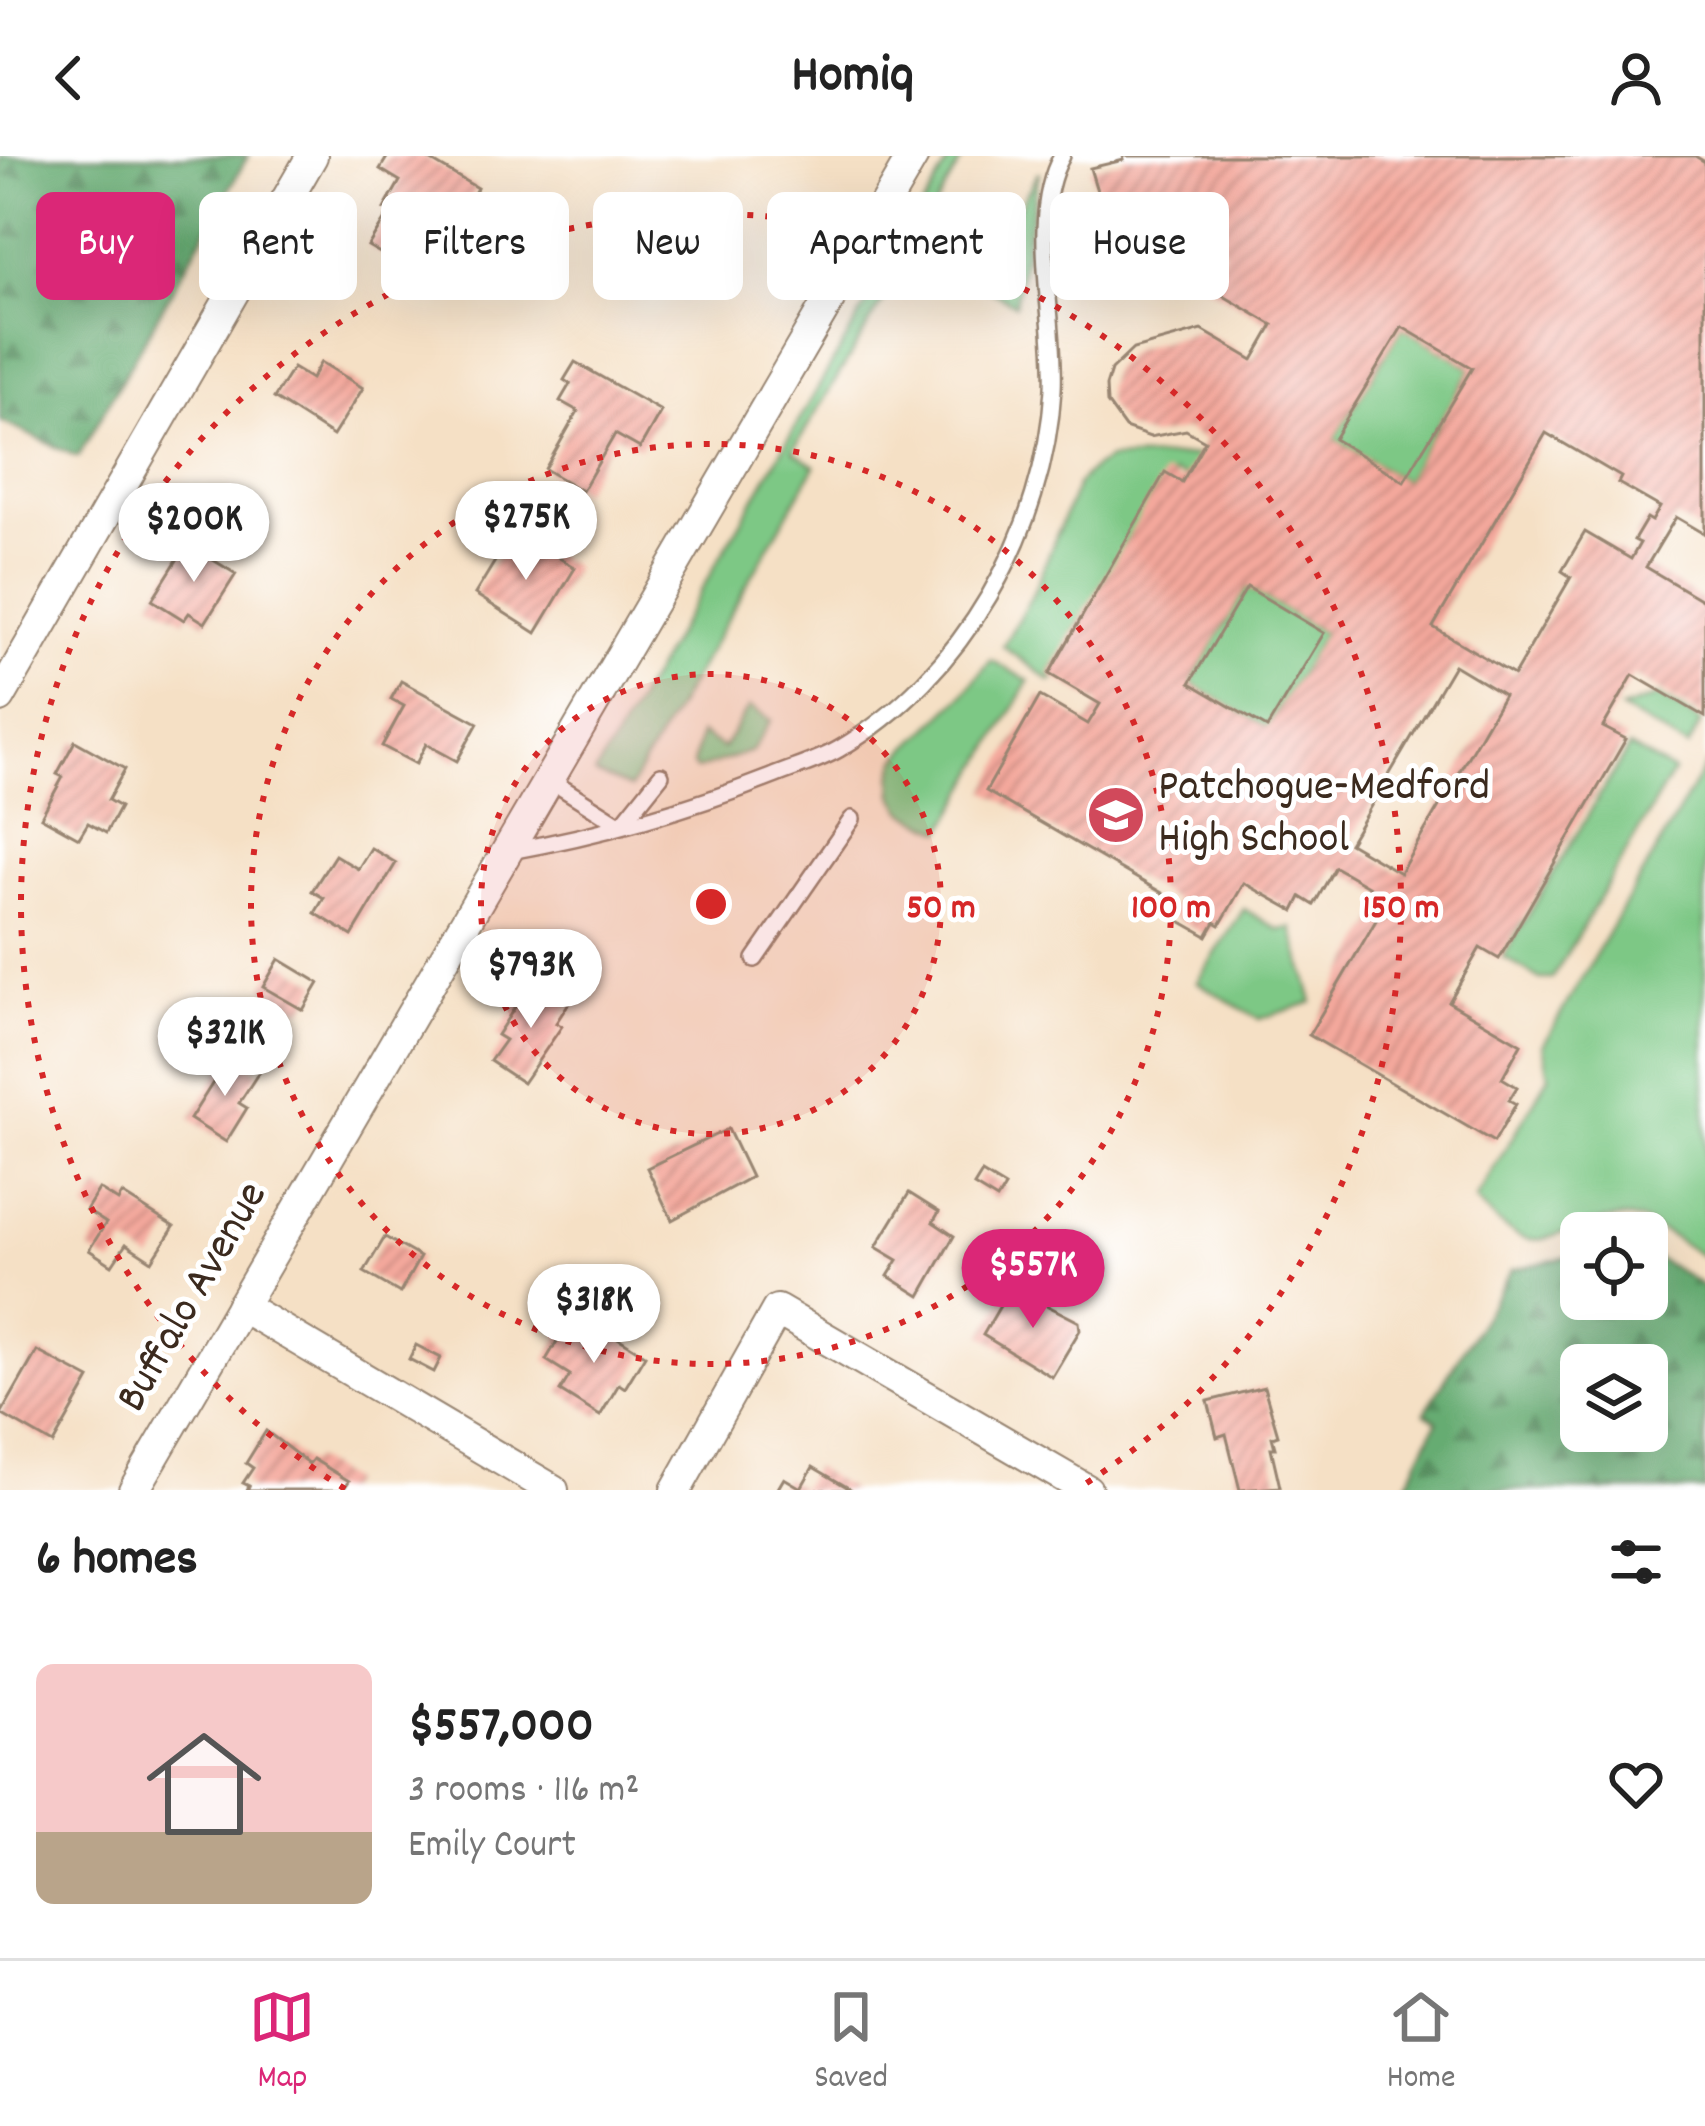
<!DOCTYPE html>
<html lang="en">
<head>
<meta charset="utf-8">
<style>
	body { margin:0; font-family:Dekko,sans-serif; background:#f6f6f6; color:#222; height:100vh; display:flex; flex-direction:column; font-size:45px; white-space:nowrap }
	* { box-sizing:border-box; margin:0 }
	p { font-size:39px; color:#767676 }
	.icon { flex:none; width:66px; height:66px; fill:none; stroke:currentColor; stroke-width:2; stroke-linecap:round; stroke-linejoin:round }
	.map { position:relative; height:1334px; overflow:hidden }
	.panel { display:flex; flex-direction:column; background:#fff; flex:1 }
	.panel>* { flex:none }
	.top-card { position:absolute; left:36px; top:36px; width:1635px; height:108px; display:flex; gap:24px }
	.tools { position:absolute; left:1560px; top:1056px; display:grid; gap:24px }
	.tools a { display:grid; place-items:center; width:108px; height:108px; border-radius:18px; background:#fff; box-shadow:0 12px 48px #0002; font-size:60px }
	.price { position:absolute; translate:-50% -102px; padding:0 27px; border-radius:42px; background:#fff; color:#222; font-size:39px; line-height:78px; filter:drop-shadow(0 3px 6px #0008) }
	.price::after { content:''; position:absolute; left:50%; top:72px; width:36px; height:27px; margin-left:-18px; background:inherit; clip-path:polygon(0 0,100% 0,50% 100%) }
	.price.on { background:#db2777; color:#fff }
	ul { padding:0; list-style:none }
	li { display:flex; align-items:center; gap:36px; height:300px; padding:0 36px }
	li span { display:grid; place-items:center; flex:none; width:336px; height:240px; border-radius:18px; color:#555 }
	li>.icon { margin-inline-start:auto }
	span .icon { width:144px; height:144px; fill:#fffc; stroke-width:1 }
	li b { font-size:51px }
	h2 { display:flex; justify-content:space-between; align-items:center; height:144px; padding:0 36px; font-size:51px }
	.pill { padding:0 42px; border-radius:18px; background:#fff; box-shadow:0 12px 48px #0002; font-size:42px; line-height:108px }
	.pill.on { background:#db2777; color:#fff }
	header { display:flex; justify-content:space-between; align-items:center; height:156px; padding:0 36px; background:#fff; font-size:54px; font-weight:700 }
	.tab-bar { display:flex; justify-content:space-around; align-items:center; height:168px; border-top:3px solid #e0e0e0; background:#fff; font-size:33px; color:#767676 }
	.tab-bar a { display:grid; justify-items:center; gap:6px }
	.tab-bar .on { color:#db2777 }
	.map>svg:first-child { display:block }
	.grass { fill:#7dc885; stroke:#5c7952; stroke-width:3 }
	.forest { fill:url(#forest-firs); stroke:#506b48; stroke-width:3; fill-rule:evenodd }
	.building { fill:url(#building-hatch); fill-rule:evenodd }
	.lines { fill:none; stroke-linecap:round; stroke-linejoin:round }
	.lane-casing { stroke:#988572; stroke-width:20 }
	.street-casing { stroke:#988572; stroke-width:34 }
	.lane { stroke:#fff; stroke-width:15 }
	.street { stroke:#fff; stroke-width:30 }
	.ring { fill:none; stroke:#d62828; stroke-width:6; stroke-dasharray:6 12 }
	.labels { text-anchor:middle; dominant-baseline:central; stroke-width:10; stroke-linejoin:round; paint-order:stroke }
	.poi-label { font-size:45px; fill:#3b2a1e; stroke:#fff; text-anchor:start }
	.street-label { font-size:45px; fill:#3b2a1e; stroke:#fff }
	.centre { fill:#d62828; stroke:#fff; stroke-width:6 }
	.ring-label { font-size:36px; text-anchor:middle; font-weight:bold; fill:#d62828; stroke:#fff; stroke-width:10; stroke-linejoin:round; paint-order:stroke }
</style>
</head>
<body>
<header><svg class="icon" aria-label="back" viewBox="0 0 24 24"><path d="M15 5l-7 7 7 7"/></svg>Homiq<svg class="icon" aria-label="person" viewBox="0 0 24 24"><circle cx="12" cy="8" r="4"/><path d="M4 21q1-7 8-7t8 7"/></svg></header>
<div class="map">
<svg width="1705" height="1334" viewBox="0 0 1705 1334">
	<defs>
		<pattern id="forest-firs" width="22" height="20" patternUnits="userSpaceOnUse" patternTransform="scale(3)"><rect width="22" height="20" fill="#66ac72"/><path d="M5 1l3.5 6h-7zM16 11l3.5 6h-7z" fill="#558c5d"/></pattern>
		<pattern id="building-hatch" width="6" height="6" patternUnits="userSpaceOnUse" patternTransform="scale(3)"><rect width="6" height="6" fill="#f4a89c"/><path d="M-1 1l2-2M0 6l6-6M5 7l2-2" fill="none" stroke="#c7897f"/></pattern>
	</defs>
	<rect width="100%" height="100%" fill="#fff"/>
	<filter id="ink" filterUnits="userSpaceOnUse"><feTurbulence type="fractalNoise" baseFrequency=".00833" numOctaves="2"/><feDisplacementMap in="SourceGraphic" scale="24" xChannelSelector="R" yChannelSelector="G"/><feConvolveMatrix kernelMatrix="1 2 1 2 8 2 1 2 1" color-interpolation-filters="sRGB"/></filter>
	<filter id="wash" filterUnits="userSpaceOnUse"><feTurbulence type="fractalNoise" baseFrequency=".004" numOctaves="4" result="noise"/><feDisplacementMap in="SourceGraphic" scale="48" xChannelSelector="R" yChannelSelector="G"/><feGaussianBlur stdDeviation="2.7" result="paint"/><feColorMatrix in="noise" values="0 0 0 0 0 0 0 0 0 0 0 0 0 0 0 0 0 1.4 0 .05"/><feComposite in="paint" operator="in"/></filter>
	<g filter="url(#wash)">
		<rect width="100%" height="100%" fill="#f5e0c5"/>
		<g class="grass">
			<path d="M952 0H964L934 52 953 65 926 117 906 107 793 295 815 310 630 632 595 618Z"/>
			<path d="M1039 16 1015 148 975 126Z"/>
			<path d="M1402 171 1472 212 1404 325 1334 283Z"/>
			<path d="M1208 299 1192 324 1174 317 1051 525 1003 490 1033 437 1077 329 1093 312 1109 303Z"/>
			<path d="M1247 431 1324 477 1267 572 1190 527Z"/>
			<path d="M991 504 1029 525 943 675 905 656 894 639 893 621 897 605 906 594 962 540Z"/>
			<path d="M1659 540 1701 566 1688 592 1621 553Z"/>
			<path d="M749 551 771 564 752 595 696 614 693 609 700 578 723 592Z"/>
			<path d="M1629 591 1673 616 1552 823H1540L1503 801Z"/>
			<path d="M1705 610V1102C1681 1089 1648 1059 1620 1062 1546 1068 1542 1117 1475 1044L1549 920 1543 889Z"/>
			<path d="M1244 753 1279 774 1292 772 1313 846 1259 863 1197 826Z"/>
		</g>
		<g class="forest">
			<path d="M0 0H248L78 301 0 265Z"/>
			<path d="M1647 1096 1705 1131V1334H1403L1437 1265 1425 1256 1512 1114 1581 1098V1143H1647ZM1581 1209H1647V1275H1581Z"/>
		</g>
		<g id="blocks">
			<g class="building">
				<path d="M388 0H423L477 32 462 59H449L444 68 431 69 406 112 368 90 389 56 384 53 400 25 380 13Z"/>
				<path d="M1123 0H1695L1705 6V378L1676 361 1646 411 1705 446V561L1633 519 1603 571 1626 583 1499 803 1480 792 1449 846 1521 888 1502 922 1517 931 1509 944 1516 948 1494 986 1309 879 1389 742 1335 711 1314 749 1301 741 1294 755 1244 727 1220 769 1215 766 1207 780 1168 758 1176 745 986 635 1040 540 1088 568 1100 548 1049 518 1165 316 1182 326 1205 285 1186 274 1150 281 1125 272 1107 247 1106 230 1111 214 1133 193 1202 174 1253 204 1273 169 1205 129 1225 93 1162 56 1108 71 1090 12 1124 4ZM1402 171 1472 212 1404 325 1334 283ZM1546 277 1621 321 1618 327 1660 351 1652 365 1647 362 1634 384 1640 387 1631 403 1585 376 1562 415 1571 421 1514 519 1433 471ZM1247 431 1324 477 1267 572 1190 527ZM1454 509 1504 539 1400 717 1349 687Z"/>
				<path d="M658 39 737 83 718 117 688 100 669 133 637 115 653 87 636 78Z"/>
				<path d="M321 206 363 232 333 280 274 242 293 212 311 223Z"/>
				<path d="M575 206 661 255 640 292 615 278 582 335 545 313 578 255 560 245 570 228 564 224Z"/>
				<path d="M538 377 549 383 544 392 575 412 536 477 475 438 500 397 513 405 525 384 532 388Z"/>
				<path d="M187 388 236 418 205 467 189 457 184 464 152 444Z"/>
				<path d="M401 525 478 567 457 605 426 588 416 608 382 590 404 550 391 543Z"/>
				<path d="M75 585 125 613 108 644 120 651 106 677 88 667 79 682 41 661 63 621 57 618Z"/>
				<path d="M371 692 396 707 352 780 315 757 324 742 312 735 335 699 358 713Z"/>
				<path d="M279 803 319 827 303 854 263 831Z"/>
				<path d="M544 823 572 842 556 867 562 870 523 927 490 905 505 884 497 879 519 845 526 850Z"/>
				<path d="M231 898 259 916 239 947 247 952 226 986 190 963Z"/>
				<path d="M728 973 751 1021 672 1064 647 1012Z"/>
				<path d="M982 1017 1005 1031 997 1044 974 1030Z"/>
				<path d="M99 1033 118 1045 122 1038 174 1071 152 1105 126 1088 112 1109 89 1094 106 1067 86 1054Z"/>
				<path d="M909 1037 939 1056 933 1066 954 1080 920 1140 888 1120 898 1104 876 1091Z"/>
				<path d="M385 1081 420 1101 400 1137 364 1116Z"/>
				<path d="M1011 1131 1079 1166 1080 1174 1052 1221 983 1179Z"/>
				<path d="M567 1168 592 1183 600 1171 645 1199 625 1232 619 1228 600 1260 560 1235 570 1219 546 1204Z"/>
				<path d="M416 1189 441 1202 434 1216 409 1203Z"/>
				<path d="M37 1195 90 1223 53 1288 1 1258Z"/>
				<path d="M1264 1231 1278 1279 1272 1281 1275 1292H1271L1280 1331 1240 1334 1226 1278 1217 1281 1208 1245Z"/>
				<path d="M266 1275 309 1308 313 1303 349 1325 343 1334H247L249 1330 243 1327 253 1312 246 1307Z"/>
				<path d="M813 1311 852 1334H777L784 1322 801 1332Z"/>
			</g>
		</g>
	</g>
	<g filter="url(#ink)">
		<use href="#blocks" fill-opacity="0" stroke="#988572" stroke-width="3"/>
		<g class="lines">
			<g class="lane-casing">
				<g id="lane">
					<path d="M548 623 621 669 661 619"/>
					<path d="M510 695C599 679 687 654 771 621 793 612 818 605 839 593 963 521 1045 375 1053 233 1057 165 1027 61 1062 0"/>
					<path d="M755 803 852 663"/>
				</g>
			</g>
			<g class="street-casing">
				<g id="street">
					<path d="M0 541 312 0"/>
					<path d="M241 1150 553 1334"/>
					<path d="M134 1334 913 0"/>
					<path d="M676 1334 777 1154 1087 1334"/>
				</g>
			</g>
			<use href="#lane" class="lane"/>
			<use href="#street" class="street"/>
		</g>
	</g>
	<circle cx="711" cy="748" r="230" fill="#d62828" fill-opacity=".12"/>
	<g class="ring">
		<circle cx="711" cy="748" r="230"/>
		<circle cx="711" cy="748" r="460"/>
		<path d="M345 1333A690 690 0 1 1 1077 1333"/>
	</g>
	<defs>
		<g id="school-disc" transform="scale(3)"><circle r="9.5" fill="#d1495b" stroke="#fff"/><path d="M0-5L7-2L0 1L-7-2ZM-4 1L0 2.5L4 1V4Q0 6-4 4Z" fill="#fff"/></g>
	</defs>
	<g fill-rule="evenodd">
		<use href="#school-disc" x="1116" y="659"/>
	</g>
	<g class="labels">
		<g class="poi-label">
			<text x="1158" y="633">Patchogue-Medford<tspan x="1158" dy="52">High School</tspan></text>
		</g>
		<g class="street-label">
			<text transform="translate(194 1142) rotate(-60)">Buffalo Avenue</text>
		</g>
	</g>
	<circle cx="711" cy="748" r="18" class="centre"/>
	<g class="ring-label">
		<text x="941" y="761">50 m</text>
		<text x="1171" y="761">100 m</text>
		<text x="1401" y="761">150 m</text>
	</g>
</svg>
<div class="tools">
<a><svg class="icon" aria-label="locate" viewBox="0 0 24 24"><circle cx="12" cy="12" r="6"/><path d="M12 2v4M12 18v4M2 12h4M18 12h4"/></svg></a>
<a><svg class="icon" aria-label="layers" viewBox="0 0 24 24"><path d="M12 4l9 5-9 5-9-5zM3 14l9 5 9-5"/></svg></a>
</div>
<b class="price" style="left:526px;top:427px">$275K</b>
<b class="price" style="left:194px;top:429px">$200K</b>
<b class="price" style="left:531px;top:875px">$793K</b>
<b class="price" style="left:225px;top:943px">$321K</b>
<b class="price on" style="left:1033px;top:1175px">$557K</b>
<b class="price" style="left:594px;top:1210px">$318K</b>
<div class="top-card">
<a class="pill on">Buy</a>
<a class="pill">Rent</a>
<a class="pill">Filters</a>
<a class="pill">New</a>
<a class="pill">Apartment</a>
<a class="pill">House</a>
</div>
</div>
<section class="panel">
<h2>6 homes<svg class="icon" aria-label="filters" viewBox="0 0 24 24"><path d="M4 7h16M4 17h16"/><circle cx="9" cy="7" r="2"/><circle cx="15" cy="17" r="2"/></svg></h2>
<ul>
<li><span style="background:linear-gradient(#f6c9c9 70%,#b9a48a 0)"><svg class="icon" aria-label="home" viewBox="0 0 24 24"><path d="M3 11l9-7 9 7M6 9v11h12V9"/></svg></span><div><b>$557,000</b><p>3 rooms · 116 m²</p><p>Emily Court</p></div><svg class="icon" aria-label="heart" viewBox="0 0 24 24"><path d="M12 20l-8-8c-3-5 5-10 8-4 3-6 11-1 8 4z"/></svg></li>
</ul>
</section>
<nav class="tab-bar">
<a class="on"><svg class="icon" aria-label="map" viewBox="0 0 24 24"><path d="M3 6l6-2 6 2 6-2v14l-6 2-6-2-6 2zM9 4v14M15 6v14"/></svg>Map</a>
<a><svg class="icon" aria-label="saved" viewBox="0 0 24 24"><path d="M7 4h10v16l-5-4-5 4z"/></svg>Saved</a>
<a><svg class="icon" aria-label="home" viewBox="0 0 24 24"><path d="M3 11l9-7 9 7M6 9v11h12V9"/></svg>Home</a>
</nav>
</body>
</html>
